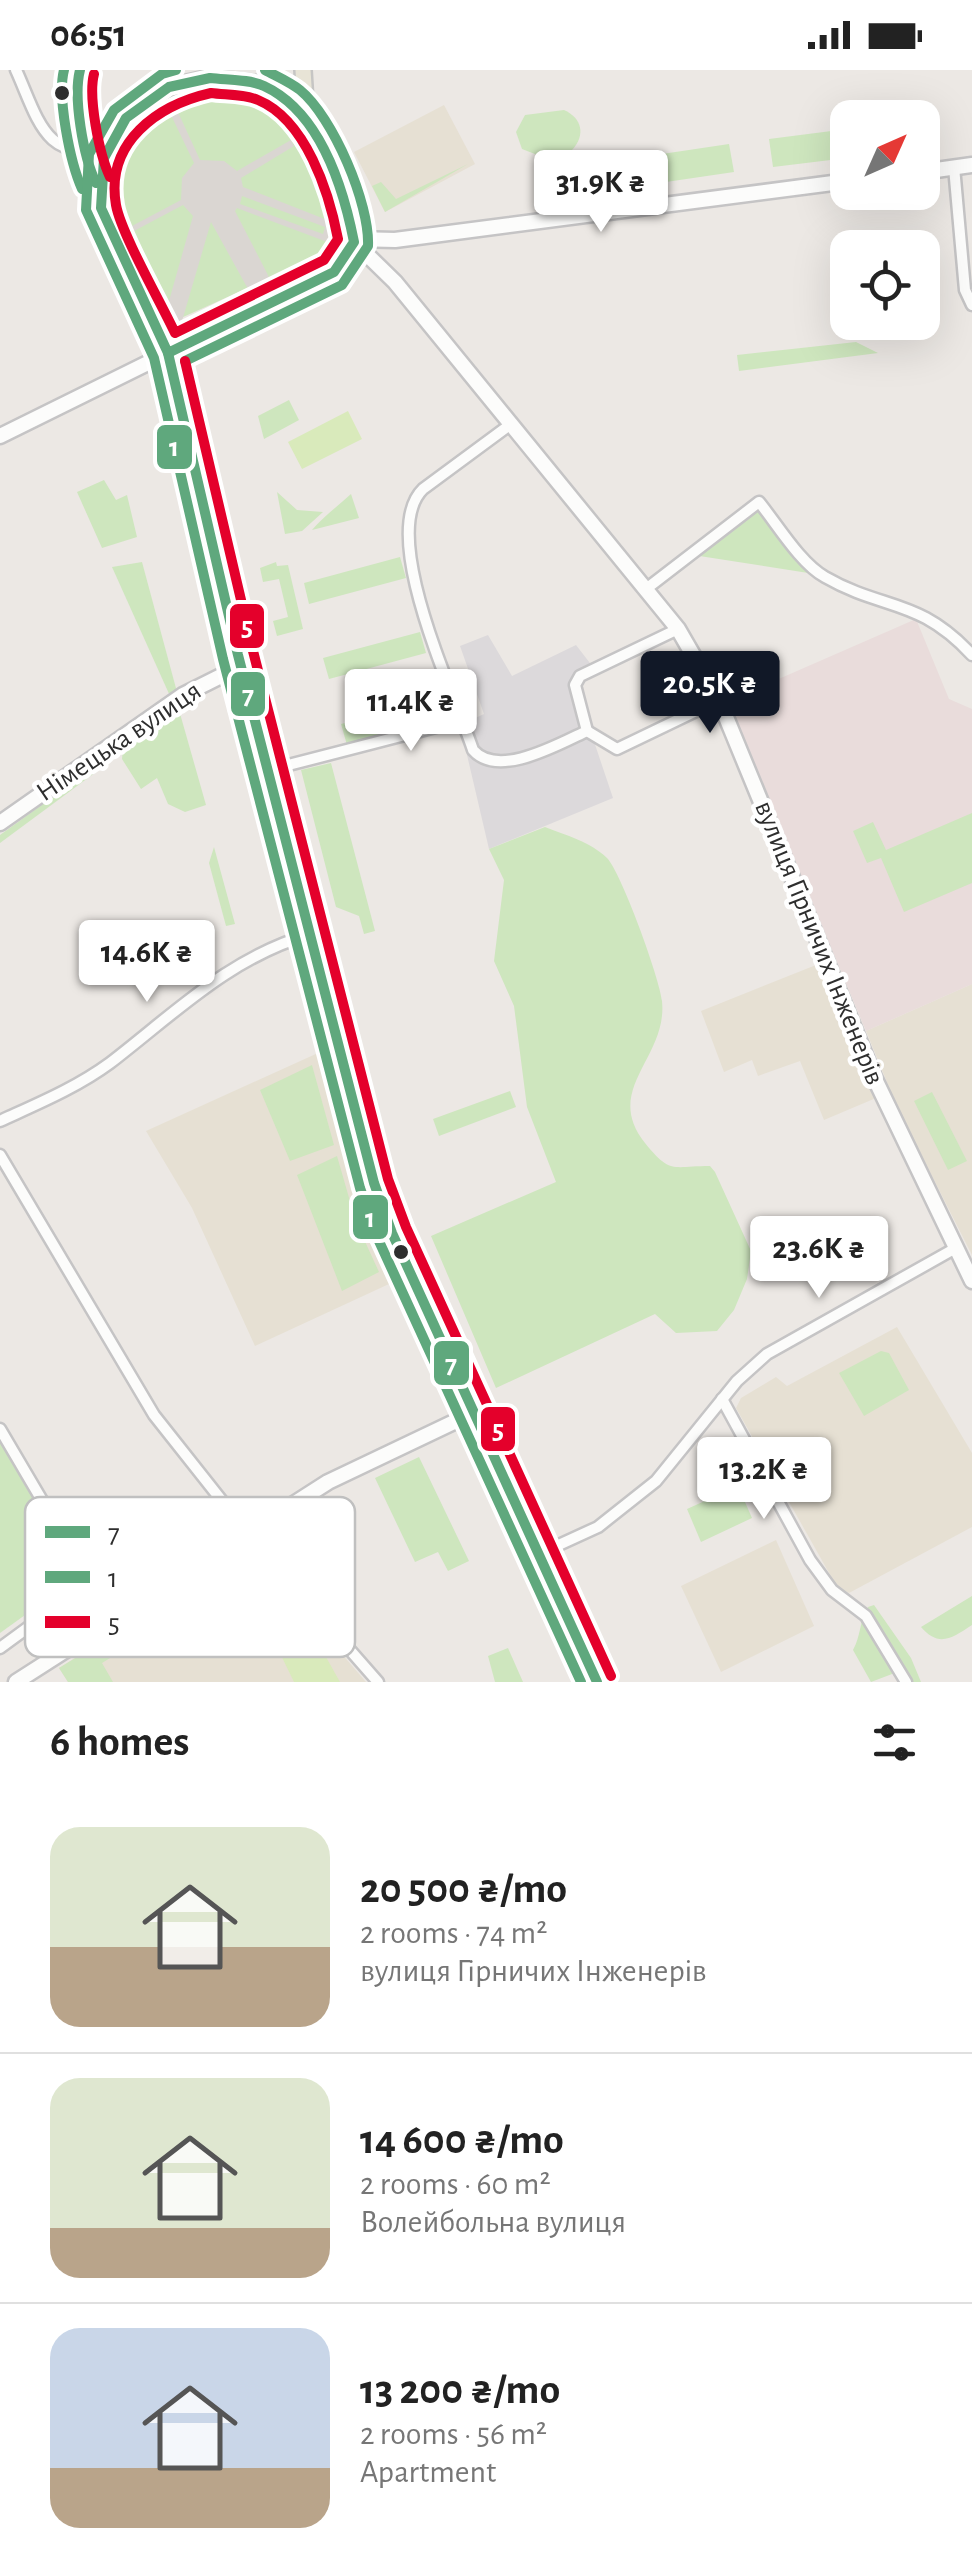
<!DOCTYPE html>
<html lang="en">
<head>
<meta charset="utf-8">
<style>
	body { margin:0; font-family:"Alegreya Sans",sans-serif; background:#f6f6f6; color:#222; height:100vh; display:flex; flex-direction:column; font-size:38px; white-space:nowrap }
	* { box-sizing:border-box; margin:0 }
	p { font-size:32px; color:#767676 }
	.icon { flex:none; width:55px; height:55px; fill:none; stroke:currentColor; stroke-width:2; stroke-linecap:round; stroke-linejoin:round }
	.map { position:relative; height:1612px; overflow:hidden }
	.panel { display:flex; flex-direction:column; background:#fff; flex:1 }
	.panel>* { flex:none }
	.needle { width:65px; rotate:45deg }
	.controls { position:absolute; left:830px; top:30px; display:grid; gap:20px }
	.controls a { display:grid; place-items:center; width:110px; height:110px; border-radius:20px; background:#fff; box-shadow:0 10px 40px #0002; font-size:50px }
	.price { position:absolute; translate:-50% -85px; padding:0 22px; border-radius:10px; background:#fff; color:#222; font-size:32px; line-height:65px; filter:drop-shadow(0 2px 5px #0008) }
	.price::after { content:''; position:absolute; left:50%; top:60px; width:30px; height:22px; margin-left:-15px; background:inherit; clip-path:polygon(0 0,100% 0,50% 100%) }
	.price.active { background:#111827; color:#fff }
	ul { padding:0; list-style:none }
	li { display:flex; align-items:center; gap:30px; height:250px; padding:0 50px }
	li+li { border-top:2px solid #e0e0e0 }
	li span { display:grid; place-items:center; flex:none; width:280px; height:200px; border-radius:30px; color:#555 }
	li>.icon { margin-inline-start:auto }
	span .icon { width:120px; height:120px; fill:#fffc; stroke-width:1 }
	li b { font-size:42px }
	h2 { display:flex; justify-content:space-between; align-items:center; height:120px; padding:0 50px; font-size:42px }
	.status { display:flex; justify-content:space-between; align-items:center; height:70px; padding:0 50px; background:#fff; direction:ltr }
	.status svg { height:28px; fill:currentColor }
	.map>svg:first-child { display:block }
	.industrial { fill:#dcd9db }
	.education { fill:#e6e0d3 }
	.medical { fill:#e9dcdb }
	.green { fill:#cee6be }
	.pitch { fill:#d9eabb }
	.plaza { fill:#dad6d2; fill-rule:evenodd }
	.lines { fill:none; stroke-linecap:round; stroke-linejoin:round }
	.street-casing { stroke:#c5c4c5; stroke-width:15 }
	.secondary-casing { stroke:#c5c4c5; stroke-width:19 }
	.primary-casing { stroke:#c6c5c4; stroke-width:20 }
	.street { stroke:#fcfcfb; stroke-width:10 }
	.secondary { stroke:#fcfcfb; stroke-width:14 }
	.primary { stroke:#e8e4d6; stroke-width:15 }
	.bus-1-casing { stroke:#fff; stroke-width:18 }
	.bus-2-casing { stroke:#fff; stroke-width:18 }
	.bus-3-casing { stroke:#fff; stroke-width:18 }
	.bus-1 { stroke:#5fa87d; stroke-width:10 }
	.bus-2 { stroke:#5fa87d; stroke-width:10 }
	.bus-3 { stroke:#e4002b; stroke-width:10 }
	.bus-dot { fill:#2e2e2e; stroke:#fff; stroke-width:4 }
	.labels { text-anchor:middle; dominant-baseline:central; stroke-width:9; stroke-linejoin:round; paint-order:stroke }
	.street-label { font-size:28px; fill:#2e2e2e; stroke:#fff }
	.key { fill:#fff; stroke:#c0c0c0; stroke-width:2.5 }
	.key-label { font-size:28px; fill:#2e2e2e }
	.line-badge { stroke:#fff; stroke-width:4 }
	.badge-label { font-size:28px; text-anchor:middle; font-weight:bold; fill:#fff }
</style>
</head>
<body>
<div class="status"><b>06:51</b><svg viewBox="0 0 49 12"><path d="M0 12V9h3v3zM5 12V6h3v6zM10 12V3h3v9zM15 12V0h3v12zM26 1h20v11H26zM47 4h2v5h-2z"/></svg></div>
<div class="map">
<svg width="972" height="1612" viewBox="0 0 972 1612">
	<rect width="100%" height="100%" fill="#ece8e4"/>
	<path class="industrial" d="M488 565 512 606 576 575 593 597 575 615 613 728 489 779 460 655 484 644 460 576Z"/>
	<g class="education">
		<path d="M444 35 475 94 385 142 354 82Z"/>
		<path d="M821 893 876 1028 824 1050 800 991 758 1006 752 990 724 1002 701 941Z"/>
		<path d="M972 914V1185L898 1039 866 961Z"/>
		<path d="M329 978 368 1125 402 1208 255 1276 192 1138 146 1061Z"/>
		<path d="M897 1257 972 1383V1457L849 1523 837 1517 736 1338 741 1328 776 1307 787 1316Z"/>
		<path d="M776 1470 814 1556 721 1602 681 1516Z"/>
		<path d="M250 1477 366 1612H68L59 1598Z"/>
	</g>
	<path class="medical" d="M916 549 949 629 972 639V914L866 961 728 631Z"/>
	<g class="green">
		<path d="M205 25C267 27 297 60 324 113 332 128 343 147 345 164L334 179 172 252 116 143 117 99 128 73 159 43Z"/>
		<path d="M564 40C582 48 586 65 572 80L540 86 522 79 516 62 525 45Z"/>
		<path d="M847 59V88L773 97 769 69Z"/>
		<path d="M729 74 734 102 666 112 662 84Z"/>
		<path d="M468 94 385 142 372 116 381 112 396 129Z"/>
		<path d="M856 272 878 283 739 301 737 285Z"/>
		<path d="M289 330 299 350 264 369 258 346Z"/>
		<path d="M104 410 116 430 127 425 137 467 102 478 77 422Z"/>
		<path d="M277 422 297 440 323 442 302 461 285 464Z"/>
		<path d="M351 424 359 448 312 460C323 447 338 436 351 424Z"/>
		<path d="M759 432 821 505 693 485Z"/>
		<path d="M400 487 406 508 309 534 304 513Z"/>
		<path d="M142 492 177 622 170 626 112 497Z"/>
		<path d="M276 492 277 496 288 495 303 559 277 566 273 551 288 547 279 509 263 512 260 498Z"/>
		<path d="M420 562 426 583 329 609 323 588Z"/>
		<path d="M438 628 443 649 347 675 341 654Z"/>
		<path d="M179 640 206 735 185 742 168 734 157 708 141 719 122 689 123 679Z"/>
		<path d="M331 693 375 861 364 864 359 846 336 837 301 700Z"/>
		<path d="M93 698 96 702 0 773V765Z"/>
		<path d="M972 743V813L904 842 881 788 867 793 853 761 873 752 886 780Z"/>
		<path d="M545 757C565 765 591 772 607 788 621 802 660 909 662 931 668 988 602 1019 645 1073 671 1105 672 1096 710 1096L715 1102 751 1181 747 1209 734 1240 717 1261 676 1263 655 1244 496 1318 431 1166 556 1112 527 1037 514 936 494 891 504 810 489 779Z"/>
		<path d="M214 777 235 854 226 856 209 793Z"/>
		<path d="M312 995 334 1075 290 1091 260 1020Z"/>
		<path d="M510 1021 516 1037 439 1066 433 1049Z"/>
		<path d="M932 1022 967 1091 948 1100 914 1031Z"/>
		<path d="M337 1086 356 1152 379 1202 342 1221 297 1105Z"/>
		<path d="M881 1281 889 1283 909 1320 864 1346 839 1303Z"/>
		<path d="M0 1371 78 1507 0 1563Z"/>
		<path d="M419 1387 469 1491 448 1501 438 1482 415 1492 375 1408Z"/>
		<path d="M738 1416 752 1448 701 1472 687 1439Z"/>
		<path d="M972 1526V1555C952 1568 939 1578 921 1557Z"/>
		<path d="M874 1535 911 1588 921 1612H906L900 1601 871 1612 853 1580C861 1566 859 1552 868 1537Z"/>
		<path d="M147 1544 157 1559 102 1593 113 1612H68L59 1598Z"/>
		<path d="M508 1578 523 1612H495L488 1586Z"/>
	</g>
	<g class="pitch">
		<path d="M348 341 362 369 302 399 288 372Z"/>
		<path d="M296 1553 312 1562 340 1612H294L275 1573 281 1561Z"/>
	</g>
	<path class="plaza" d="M177 40 200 90 224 91 237 101 291 70 294 76 241 108 243 117 345 157V164L338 176 237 138 235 141 270 209 248 219 211 152 182 251 177 253 165 245 193 146 183 135 134 161 132 156 181 130 182 108 194 93 170 43ZM242 126 325 157 323 164 240 134Z"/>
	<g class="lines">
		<g class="street-casing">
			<g id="street">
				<path d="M16 0C37 46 46 98 109 74"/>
				<path d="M954 97 965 220 972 235"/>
				<path d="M511 354 423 419C377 464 455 625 473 680 498 709 559 674 587 661L575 615 580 606 678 559"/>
				<path d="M646 519 759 432C777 454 800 493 825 507 884 541 918 527 972 585"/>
				<path d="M587 661 617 679 719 630"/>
				<path d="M269 700 463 650"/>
				<path d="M0 1051C37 1034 76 1018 110 993 175 943 230 887 311 864"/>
				<path d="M0 1085 154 1345 249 1465 378 1612"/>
				<path d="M722 1329 810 1490 832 1520 866 1546 906 1612"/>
				<path d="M0 1359 90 1512 0 1578"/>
				<path d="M539 1484 598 1457 656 1411 737 1311 767 1284 954 1179"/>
			</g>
		</g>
		<g class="secondary-casing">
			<g id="secondary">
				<path d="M922 102 972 95"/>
				<path d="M355 169 395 170 848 111"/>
				<path d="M354 172 395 212 678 559 719 630 874 1007 972 1211"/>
				<path d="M0 366 168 283"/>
				<path d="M0 753 183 625 241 596"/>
				<path d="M16 1612 328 1412 475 1342"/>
			</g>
		</g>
		<g class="primary-casing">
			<g id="primary">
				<path d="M303 0 306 48"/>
				<path d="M168 283 334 202 354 172 345 125 307 52 291 32 260 14 210 8 169 17 126 48 104 88 101 138 168 283 238 585 374 1113 392 1163 597 1612"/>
			</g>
		</g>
		<use href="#street" class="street"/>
		<use href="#secondary" class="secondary"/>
		<use href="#primary" class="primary"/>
		<g class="bus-1-casing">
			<g id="bus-1">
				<path d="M80 0C73 27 83 86 96 113"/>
				<path d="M210 8C227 10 249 9 264 16 320 42 343 116 354 172L334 202 168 283 101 138 104 88 126 48 169 17Z"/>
				<path d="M168 283 238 585 374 1113 392 1163 597 1612"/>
			</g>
		</g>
		<g class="bus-2-casing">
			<g id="bus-2">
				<path d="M64 0C57 27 70 92 82 119"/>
				<path d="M176 0 162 4 114 40 89 84 86 140 154 288 223 589 360 1118 378 1169 581 1612"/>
				<path d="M185 291 342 215 368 176C370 134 333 47 300 20 290 12 276 6 265 0"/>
			</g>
		</g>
		<g class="bus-3-casing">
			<g id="bus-3">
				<path d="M94 4C88 27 99 84 110 107"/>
				<path d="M211 23C225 25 244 24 258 30 306 50 329 122 338 169L324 190 175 263C161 233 121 163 116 135 105 72 158 35 211 23Z"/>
				<path d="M185 291 253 581 388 1109 406 1157 611 1606"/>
			</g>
		</g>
		<use href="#bus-1" class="bus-1"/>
		<use href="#bus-2" class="bus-2"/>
		<use href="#bus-3" class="bus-3"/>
	</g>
	<g class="bus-dot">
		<circle cx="62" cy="23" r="9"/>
		<circle cx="401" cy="1182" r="9"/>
	</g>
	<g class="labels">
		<g class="street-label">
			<text transform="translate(119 672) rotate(-34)">Німецька вулиця</text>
			<text transform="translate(819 873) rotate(68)">вулиця Гірничих Інженерів</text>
		</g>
	</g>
	<rect x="25" y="1427" width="330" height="160" rx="15" class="key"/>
	<rect x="45" y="1456" width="45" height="12" fill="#5fa87d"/>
	<rect x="45" y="1501" width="45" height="12" fill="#5fa87d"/>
	<rect x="45" y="1546" width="45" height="12" fill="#e4002b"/>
	<g class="key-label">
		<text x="108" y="1472">7</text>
		<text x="108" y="1517">1</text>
		<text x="108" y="1562">5</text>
	</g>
	<g class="line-badge">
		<rect x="155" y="353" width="39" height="48" rx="10" fill="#5fa87d"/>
		<rect x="228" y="532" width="38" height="48" rx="10" fill="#e4002b"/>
		<rect x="229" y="600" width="38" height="48" rx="10" fill="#5fa87d"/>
		<rect x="351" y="1123" width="39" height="48" rx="10" fill="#5fa87d"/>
		<rect x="432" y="1269" width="39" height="48" rx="10" fill="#5fa87d"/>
		<rect x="479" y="1335" width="38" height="48" rx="10" fill="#e4002b"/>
	</g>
	<g class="badge-label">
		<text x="174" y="386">1</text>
		<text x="247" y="565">5</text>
		<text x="248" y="634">7</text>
		<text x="370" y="1157">1</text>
		<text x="451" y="1303">7</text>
		<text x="498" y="1368">5</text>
	</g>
</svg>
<div class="controls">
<a><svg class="needle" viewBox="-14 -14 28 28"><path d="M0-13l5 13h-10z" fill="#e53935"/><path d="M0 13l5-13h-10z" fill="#767676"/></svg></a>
<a><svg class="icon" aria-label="locate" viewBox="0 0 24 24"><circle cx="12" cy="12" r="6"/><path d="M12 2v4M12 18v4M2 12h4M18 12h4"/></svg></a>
</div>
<b class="price" style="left:601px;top:165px">31.9K ₴</b>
<b class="price active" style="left:710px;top:666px">20.5K ₴</b>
<b class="price" style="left:411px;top:684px">11.4K ₴</b>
<b class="price" style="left:147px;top:935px">14.6K ₴</b>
<b class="price" style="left:819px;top:1231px">23.6K ₴</b>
<b class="price" style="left:764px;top:1452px">13.2K ₴</b>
</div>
<section class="panel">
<h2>6 homes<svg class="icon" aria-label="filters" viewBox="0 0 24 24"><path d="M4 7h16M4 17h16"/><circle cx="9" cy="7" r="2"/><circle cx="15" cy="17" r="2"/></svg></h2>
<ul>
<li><span style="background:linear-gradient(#dfe7d0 60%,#b9a48a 0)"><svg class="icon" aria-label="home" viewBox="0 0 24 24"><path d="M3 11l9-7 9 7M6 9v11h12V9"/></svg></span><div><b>20 500 ₴/mo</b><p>2 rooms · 74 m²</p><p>вулиця Гірничих Інженерів</p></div></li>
<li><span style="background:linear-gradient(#dfe7d0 75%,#b9a48a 0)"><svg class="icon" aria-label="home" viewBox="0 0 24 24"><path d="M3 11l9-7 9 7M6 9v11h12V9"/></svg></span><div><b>14 600 ₴/mo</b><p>2 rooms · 60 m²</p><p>Волейбольна вулиця</p></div></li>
<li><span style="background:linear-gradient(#c9d6e8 70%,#b9a48a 0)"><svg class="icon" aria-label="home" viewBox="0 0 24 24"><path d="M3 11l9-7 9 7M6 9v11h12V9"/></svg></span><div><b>13 200 ₴/mo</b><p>2 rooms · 56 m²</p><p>Apartment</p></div></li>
</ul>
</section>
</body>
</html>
